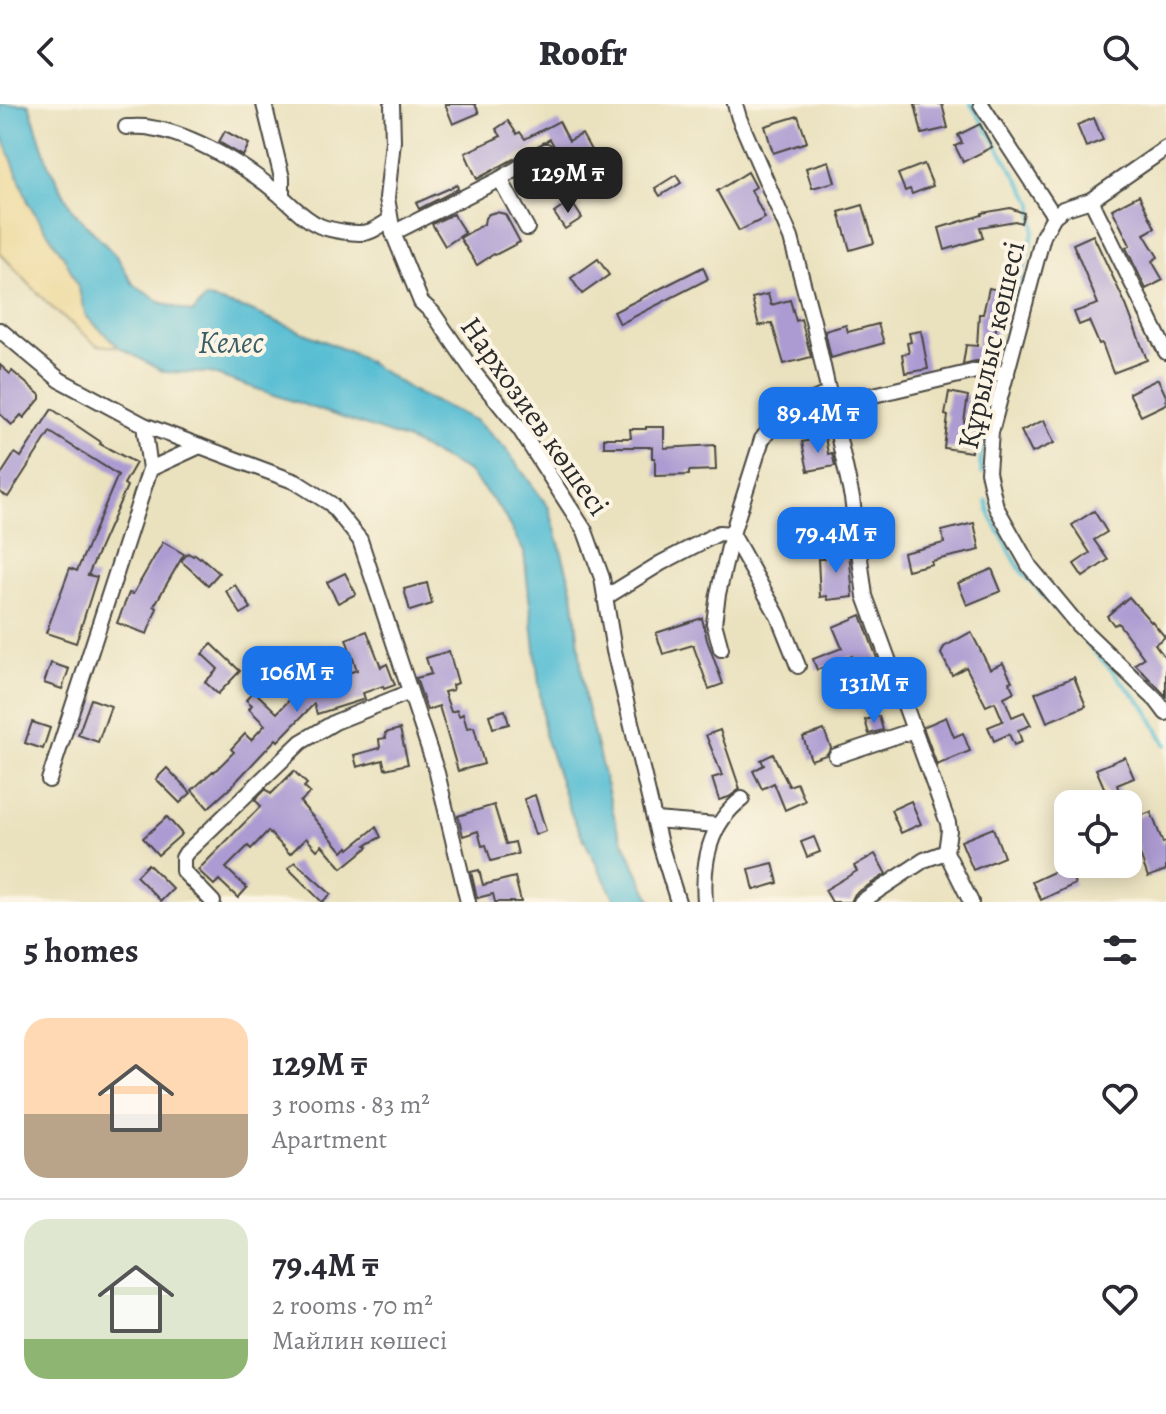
<!DOCTYPE html>
<html lang="en">
<head>
<meta charset="utf-8">
<style>
	body { margin:0; font-family:Alegreya,serif; background:#f2f2f3; color:#2b2b33; height:100vh; display:flex; flex-direction:column; font-size:30px; white-space:nowrap }
	* { box-sizing:border-box; margin:0 }
	p { font-size:26px; color:#7c7c81 }
	.icon { flex:none; width:44px; height:44px; fill:none; stroke:currentColor; stroke-width:2; stroke-linecap:round; stroke-linejoin:round }
	.map { position:relative; height:798px; overflow:hidden }
	.details { display:flex; flex-direction:column; background:#fff; flex:1 }
	.details>* { flex:none }
	.controls { position:absolute; left:1054px; top:686px; display:grid; gap:16px }
	.controls a { display:grid; place-items:center; width:88px; height:88px; border-radius:16px; background:#fff; box-shadow:0 4px 20px #0003; font-size:40px }
	.price { position:absolute; translate:-50% -68px; padding:0 18px; border-radius:16px; background:#1a73e8; color:#fff; font-size:26px; line-height:52px; filter:drop-shadow(0 2px 4px #0008) }
	.price::after { content:''; position:absolute; left:50%; top:48px; width:24px; height:18px; margin-left:-12px; background:inherit; clip-path:polygon(0 0,100% 0,50% 100%) }
	.price.selected { background:#222; color:#fff }
	ul { padding:0; list-style:none }
	li { display:flex; align-items:center; gap:24px; height:200px; padding:0 24px }
	li+li { border-top:2px solid #e1e1e2 }
	li span { display:grid; place-items:center; flex:none; width:224px; height:160px; border-radius:24px; color:#555 }
	li>.icon { margin-inline-start:auto }
	span .icon { width:96px; height:96px; fill:#fffc; stroke-width:1 }
	li b { font-size:34px }
	h2 { display:flex; justify-content:space-between; align-items:center; height:96px; padding:0 24px; font-size:34px }
	header { display:flex; justify-content:space-between; align-items:center; height:104px; padding:0 24px; background:#fff; font-size:36px; font-weight:800 }
	.map>svg:first-child { display:block }
	.sand { fill:#eeda9e; stroke:#8c8264; stroke-width:2 }
	.water { fill:#56bdd3; stroke:#40747f; stroke-width:2 }
	.lines { fill:none; stroke-linecap:round; stroke-linejoin:round }
	.stream { stroke:#56bdd3; stroke-width:4 }
	.building { fill:#ac9bd2 }
	.street-casing { stroke:#484641; stroke-width:18 }
	.street { stroke:#fff; stroke-width:14 }
	.labels { text-anchor:middle; dominant-baseline:central; stroke-width:8; stroke-linejoin:round; paint-order:stroke }
	.street-label { font-size:30px; fill:#2b2b2b; stroke:#fcf5e5 }
	.water-label { font-size:32px; font-style:italic; fill:#3a5e66; stroke:#fcf5e5 }
</style>
</head>
<body>
<header><svg class="icon" aria-label="back" viewBox="0 0 24 24"><path d="M15 5l-7 7 7 7"/></svg>Roofr<svg class="icon" aria-label="search" viewBox="0 0 24 24"><circle cx="10" cy="10" r="6"/><path d="M15 15l6 6"/></svg></header>
<div class="map">
<svg width="1166" height="798" viewBox="0 0 1166 798">
	<rect width="100%" height="100%" fill="#fcf5e5"/>
	<filter id="ink" filterUnits="userSpaceOnUse"><feTurbulence type="fractalNoise" baseFrequency=".0125" numOctaves="2"/><feDisplacementMap in="SourceGraphic" scale="16" xChannelSelector="R" yChannelSelector="G"/><feConvolveMatrix kernelMatrix="1 2 1 2 8 2 1 2 1" color-interpolation-filters="sRGB"/></filter>
	<filter id="wash" filterUnits="userSpaceOnUse"><feTurbulence type="fractalNoise" baseFrequency=".006" numOctaves="4" result="noise"/><feDisplacementMap in="SourceGraphic" scale="32" xChannelSelector="R" yChannelSelector="G"/><feGaussianBlur stdDeviation="1.8" result="paint"/><feColorMatrix in="noise" values="0 0 0 0 0 0 0 0 0 0 0 0 0 0 0 0 0 1.4 0 .05"/><feComposite in="paint" operator="in"/></filter>
	<g filter="url(#wash)">
		<rect width="100%" height="100%" fill="#eae1be"/>
		<path class="sand" d="M0 25 29 100 66 156 78 182 86 212 119 243 97 241 50 202 0 149Z"/>
		<path class="water" d="M0 0H29L48 60 73 107 118 154 133 180 160 198 192 209 206 194 249 206 355 250 418 290 475 316 505 344 549 404 573 488 585 595 617 724 652 798H616L572 712 545 633 524 448 501 406 469 368 408 336 210 269 164 268 119 243 86 212 78 182 66 156 29 100 0 25Z"/>
		<g class="lines">
			<g class="stream">
				<path d="M971 0 1033 99 1034 126 998 259"/>
				<path d="M982 369 980 359 993 280"/>
				<path d="M987 397 991 413 1021 467 1059 509"/>
				<path d="M1084 536 1146 604 1166 641"/>
			</g>
		</g>
		<g id="blocks">
			<g class="building">
				<path d="M445 0H475L479 9 453 20Z"/>
				<path d="M915 0H942L948 24 922 30Z"/>
				<path d="M798 12 807 38 773 49 765 22Z"/>
				<path d="M1094 14 1103 36 1086 43 1077 21Z"/>
				<path d="M508 17 517 30 520 28 525 35 559 17 569 37 582 30 597 57 572 72 550 35 477 75 465 49 501 32 496 25Z"/>
				<path d="M980 20 992 43 963 58 955 42 962 39 958 31Z"/>
				<path d="M225 27 249 40 243 52 219 38Z"/>
				<path d="M829 57 835 78 812 84 806 64Z"/>
				<path d="M924 60 933 82 912 90 910 85 905 87 898 70Z"/>
				<path d="M748 68 756 83 751 86 765 114 739 127 717 87Z"/>
				<path d="M676 71 681 79 660 92 655 84Z"/>
				<path d="M457 81 458 85 419 105 416 99Z"/>
				<path d="M1139 91 1155 124 1144 130 1158 153 1152 157 1163 176 1146 185 1126 144 1130 141 1112 105Z"/>
				<path d="M571 97 582 114 565 125 554 109Z"/>
				<path d="M863 101 874 139 850 146 839 108Z"/>
				<path d="M1010 104 1024 109 1021 119 1015 117 980 123 983 134 945 146 939 124 982 111V109Z"/>
				<path d="M496 108 505 110 520 138 495 151 494 150 477 161 460 134 484 120 485 114 489 110Z"/>
				<path d="M453 110 465 129 445 142 432 120Z"/>
				<path d="M1093 131 1126 201 1147 256 1113 269 1102 239 1099 240 1089 217 1079 221 1074 208 1098 200 1073 140Z"/>
				<path d="M598 155 609 171 582 190 571 174Z"/>
				<path d="M703 163 708 175 620 220 614 208Z"/>
				<path d="M989 184 1003 187 997 213 995 237H994L991 258 976 257 963 260 966 241 977 242 979 210H983Z"/>
				<path d="M768 190 771 201 790 196 796 217 801 215 811 253 784 260 772 219 759 222 752 194Z"/>
				<path d="M878 220 884 239 831 254 825 227 846 221 848 228Z"/>
				<path d="M921 227 928 265 905 269 902 250 909 249 907 239 911 238 909 229Z"/>
				<path d="M0 261 10 270 12 267 40 291V295L24 314 21 311 12 321 0 310Z"/>
				<path d="M1158 275 1166 292V300L1141 312 1129 289Z"/>
				<path d="M949 288 968 292 964 318 974 320 971 348 944 344 948 312 945 311Z"/>
				<path d="M52 305 101 338 100 340 136 359 124 380 127 382 88 471 97 473 76 539 46 529 70 464 77 467 118 371 50 328 8 393 0 388V372L15 349 21 353Z"/>
				<path d="M1044 316 1054 339 1032 349 1021 327Z"/>
				<path d="M646 323H664V344L715 341 716 366 689 367V371L655 372V354H652V343H604V334H631L630 325H646Z"/>
				<path d="M825 333 828 350 832 349 835 362 808 367 802 338Z"/>
				<path d="M1094 407 1107 428 1094 436 1108 456 1083 473 1074 460 1090 449 1072 421Z"/>
				<path d="M974 419 980 446 931 457 932 460 907 466 903 449 944 439 942 427Z"/>
				<path d="M163 438 184 450 154 502 157 504 147 530 117 519 129 489 133 490Z"/>
				<path d="M849 446 853 493 828 496 827 492 820 493 818 455H824V448Z"/>
				<path d="M188 449 193 452 195 450 200 454 201 453 219 469 208 481 181 457Z"/>
				<path d="M992 465 1001 487 967 501 958 479Z"/>
				<path d="M345 469 356 490 338 499 327 478Z"/>
				<path d="M427 479 432 500 410 507 404 485Z"/>
				<path d="M235 481 251 504 241 510 226 487Z"/>
				<path d="M1129 493 1151 518 1152 517 1165 533 1155 540 1166 555V592L1135 560 1144 554 1118 519 1114 521 1107 512Z"/>
				<path d="M861 511 883 571 862 579 852 552 817 566 813 555 842 544 833 523Z"/>
				<path d="M702 514 707 536 723 580 709 585 693 541 663 550 656 529Z"/>
				<path d="M367 527 381 563 387 560 395 581 384 585 383 582 363 589 365 595 317 610 314 600 278 637 276 635 229 685 208 704 192 686 213 667 214 668 234 648 231 645 245 630 251 636 265 621 249 605 252 601 246 596 254 587 277 609 296 589 286 576 296 569 308 586 332 579 330 575 357 566 346 535Z"/>
				<path d="M971 528 990 565 1003 559 1012 577 1009 578 1014 588 1004 593 1012 613 1024 608 1031 621 1018 626 1022 638 1014 641 1009 630 994 637 988 623 1003 617 995 598 986 602 966 563 952 571 941 550 944 543Z"/>
				<path d="M212 540 240 567 218 590 205 578 218 565 202 550Z"/>
				<path d="M449 547 458 579 452 581 453 586 444 588 451 608 457 606 459 612 463 610 467 624 474 623 484 660 458 667 439 602 427 606 416 574 431 570 426 554Z"/>
				<path d="M51 559 69 565 62 585 44 579Z"/>
				<path d="M1074 573 1086 602 1047 618 1035 589Z"/>
				<path d="M91 595 111 602 98 638 78 631Z"/>
				<path d="M505 606 509 620 493 624 489 611Z"/>
				<path d="M879 612 883 626 869 630 865 616Z"/>
				<path d="M946 613 954 633 963 629 970 647 937 661 923 623Z"/>
				<path d="M32 618 50 624 43 645 25 639Z"/>
				<path d="M400 625 408 660 385 665 383 656 357 663 354 651 380 644 379 635 386 634 385 629Z"/>
				<path d="M720 626 740 685 729 693 719 696 712 674 722 671 706 631Z"/>
				<path d="M824 626 831 644 826 651 811 656 803 633Z"/>
				<path d="M773 650 789 682 797 679 805 697 785 706 774 679 762 685 753 667 764 661 761 656Z"/>
				<path d="M1125 653 1134 674 1117 681 1120 690 1109 695 1096 665Z"/>
				<path d="M167 664 191 689 180 699 156 675Z"/>
				<path d="M294 667 307 680 304 683 310 689 300 698 343 748 348 743 349 745 376 723 381 733 366 741 368 743 342 764 322 741 317 746 306 734 290 750 268 727 251 745 248 742 226 764 247 784 238 794 219 776 214 781 198 766 261 702 255 696 266 685 271 690Z"/>
				<path d="M535 691 546 727 535 731 524 695Z"/>
				<path d="M911 697 921 720 901 729 891 706Z"/>
				<path d="M494 701 506 740 515 738 518 750 491 757 486 741 482 742 478 727 463 732 458 712Z"/>
				<path d="M1151 708 1163 739 1166 737V766L1148 773 1134 734 1128 736V716Z"/>
				<path d="M167 713 182 730 158 751 143 734Z"/>
				<path d="M993 724 1004 753 973 766 961 737Z"/>
				<path d="M814 733 820 748 807 753 801 738Z"/>
				<path d="M875 750 886 770 855 790 851 798H832L825 786 857 767 854 762Z"/>
				<path d="M295 758 331 790 322 798 288 764Z"/>
				<path d="M773 759 778 779 754 786 749 765Z"/>
				<path d="M148 760 173 785 161 797 136 772Z"/>
				<path d="M1062 764 1065 771 1070 768 1075 780 1041 796 1032 778Z"/>
				<path d="M479 766 483 781 515 773 521 798H495L493 790 477 794 471 768Z"/>
			</g>
		</g>
	</g>
	<g filter="url(#ink)">
		<use href="#blocks" fill-opacity="0" stroke="#484641" stroke-width="2"/>
		<g class="lines">
			<g class="street-casing">
				<g id="street">
					<path d="M264 0 282 74V93"/>
					<path d="M392 0 393 37 387 94 393 129 421 198 433 209 475 270 519 324 585 427 602 474 614 547 660 740 678 798"/>
					<path d="M735 0 739 14 791 134 813 217 852 394 865 492 948 719 949 726 946 748 971 798"/>
					<path d="M981 0 1054 112"/>
					<path d="M126 23C134 23 143 22 151 24 193 30 249 64 281 92 293 102 304 115 320 122 330 126 357 131 368 128 375 126 383 120 390 116"/>
					<path d="M1166 44 1091 96 1063 105 1054 112 1043 132 991 328 988 368 996 403 1030 463 1078 521 1157 597 1166 609"/>
					<path d="M500 75 527 124"/>
					<path d="M1091 96 1166 248"/>
					<path d="M393 129 500 75 546 47"/>
					<path d="M0 226 60 276 144 321 296 378 331 400 360 436 437 669 468 798"/>
					<path d="M831 301 976 267 1007 270"/>
					<path d="M150 365 200 342"/>
					<path d="M732 430 778 512 798 562"/>
					<path d="M606 493 661 459 719 429 732 430"/>
					<path d="M721 545 714 519 718 490 732 430 762 335 779 314 804 300 829 289"/>
					<path d="M836 652 914 626"/>
					<path d="M49 676 150 365 144 321"/>
					<path d="M655 716 717 721"/>
					<path d="M213 798 183 767V754L186 749 301 638 335 618 410 588"/>
					<path d="M705 798C702 758 709 720 742 695"/>
					<path d="M861 798 924 756 946 748"/>
				</g>
			</g>
			<use href="#street" class="street"/>
		</g>
	</g>
	<g class="labels">
		<g class="street-label">
			<text transform="translate(991 241) rotate(-77)">Құрылыс көшесі</text>
			<text transform="translate(535 312) rotate(55)">Нархозиев көшесі</text>
		</g>
		<g class="water-label">
			<text x="231" y="238">Келес</text>
		</g>
	</g>
</svg>
<div class="controls">
<a><svg class="icon" aria-label="locate" viewBox="0 0 24 24"><circle cx="12" cy="12" r="6"/><path d="M12 2v4M12 18v4M2 12h4M18 12h4"/></svg></a>
</div>
<b class="price selected" style="left:568px;top:111px">129M ₸</b>
<b class="price" style="left:818px;top:351px">89.4M ₸</b>
<b class="price" style="left:836px;top:471px">79.4M ₸</b>
<b class="price" style="left:297px;top:610px">106M ₸</b>
<b class="price" style="left:874px;top:621px">131M ₸</b>
</div>
<section class="details">
<h2>5 homes<svg class="icon" aria-label="filters" viewBox="0 0 24 24"><path d="M4 7h16M4 17h16"/><circle cx="9" cy="7" r="2"/><circle cx="15" cy="17" r="2"/></svg></h2>
<ul>
<li><span style="background:linear-gradient(#ffd9b3 60%,#b9a48a 0)"><svg class="icon" aria-label="home" viewBox="0 0 24 24"><path d="M3 11l9-7 9 7M6 9v11h12V9"/></svg></span><div><b>129M ₸</b><p>3 rooms · 83 m²</p><p>Apartment</p></div><svg class="icon" aria-label="heart" viewBox="0 0 24 24"><path d="M12 20l-8-8c-3-5 5-10 8-4 3-6 11-1 8 4z"/></svg></li>
<li><span style="background:linear-gradient(#dfe7d0 75%,#8fb573 0)"><svg class="icon" aria-label="home" viewBox="0 0 24 24"><path d="M3 11l9-7 9 7M6 9v11h12V9"/></svg></span><div><b>79.4M ₸</b><p>2 rooms · 70 m²</p><p>Майлин көшесі</p></div><svg class="icon" aria-label="heart" viewBox="0 0 24 24"><path d="M12 20l-8-8c-3-5 5-10 8-4 3-6 11-1 8 4z"/></svg></li>
</ul>
</section>
</body>
</html>
